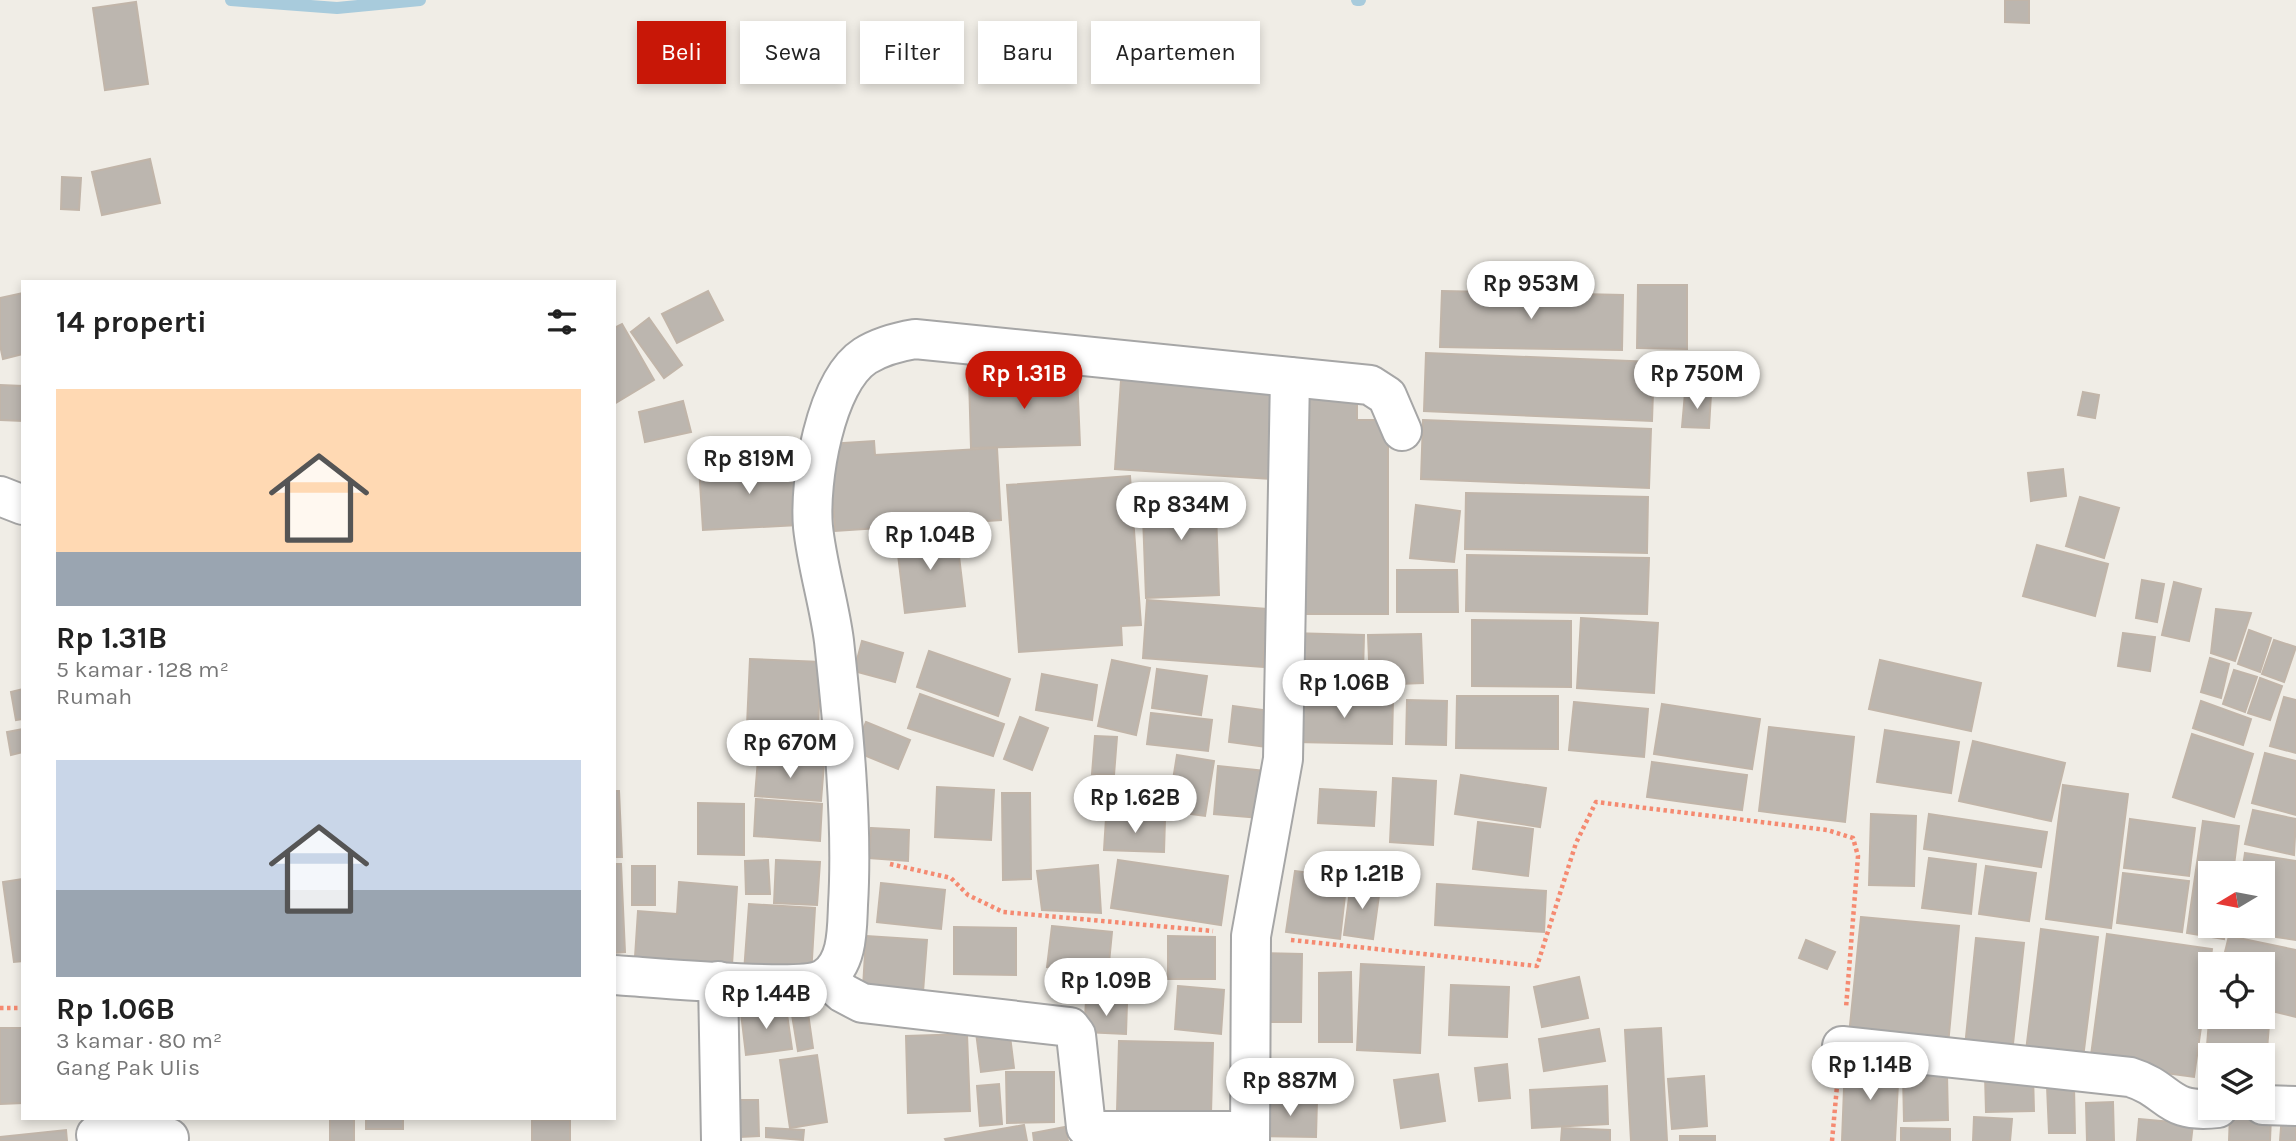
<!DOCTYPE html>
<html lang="id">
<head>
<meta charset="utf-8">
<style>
	body { margin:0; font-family:Karla,sans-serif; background:#f2f2f2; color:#222; height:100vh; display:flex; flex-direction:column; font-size:26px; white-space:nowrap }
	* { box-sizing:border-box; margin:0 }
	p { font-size:23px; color:#767676 }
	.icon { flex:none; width:38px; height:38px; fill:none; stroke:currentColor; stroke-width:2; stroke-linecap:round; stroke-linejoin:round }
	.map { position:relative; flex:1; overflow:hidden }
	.side { position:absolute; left:21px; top:280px; width:595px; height:840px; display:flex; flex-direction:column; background:#fff; border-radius:0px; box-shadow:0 4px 10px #0003 }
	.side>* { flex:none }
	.hud { position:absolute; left:637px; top:21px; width:665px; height:63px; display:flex; gap:14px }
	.needle { width:46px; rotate:260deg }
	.tools { position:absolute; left:2198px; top:861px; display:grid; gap:14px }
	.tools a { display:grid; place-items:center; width:77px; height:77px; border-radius:0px; background:#fff; box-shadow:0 4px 10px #0003; font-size:35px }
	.price { position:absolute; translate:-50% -60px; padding:0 16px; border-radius:24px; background:#fff; color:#222; font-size:23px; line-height:46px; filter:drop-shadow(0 2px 4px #0008) }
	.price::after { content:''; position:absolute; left:50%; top:42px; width:21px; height:16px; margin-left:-10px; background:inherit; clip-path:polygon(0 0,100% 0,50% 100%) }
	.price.active { background:#c81707; color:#fff }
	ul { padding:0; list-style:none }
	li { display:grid; align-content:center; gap:14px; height:371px; padding:0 35px }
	li span { display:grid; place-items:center; height:217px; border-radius:0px; color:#555 }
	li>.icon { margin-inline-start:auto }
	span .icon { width:126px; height:126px; fill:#fffc; stroke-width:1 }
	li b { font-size:30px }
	h2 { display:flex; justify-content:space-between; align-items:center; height:84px; padding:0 35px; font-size:30px }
	.tag { padding:0 24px; border-radius:0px; background:#fff; box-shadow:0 4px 10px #0003; font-size:24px; line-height:63px }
	.tag.active { background:#c81707; color:#fff }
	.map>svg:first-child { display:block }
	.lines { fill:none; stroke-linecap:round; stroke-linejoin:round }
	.stream { stroke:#a8cbdc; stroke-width:12 }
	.building { fill:#bcb6af; stroke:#c1b5a9; stroke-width:2 }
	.minor-casing { stroke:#a6a6a6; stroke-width:42 }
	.path { stroke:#f58a71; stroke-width:4.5; stroke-dasharray:3.5 3.5; stroke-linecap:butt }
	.minor { stroke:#fff; stroke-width:38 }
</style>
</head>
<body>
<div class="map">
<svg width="2296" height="1141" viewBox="0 0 2296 1141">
	<rect width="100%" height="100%" fill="#f0ede6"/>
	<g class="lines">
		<g class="stream">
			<path d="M231 0 337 8 420 0"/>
			<path d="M1357 0H1360"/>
		</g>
	</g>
	<g class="building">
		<path d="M2005 0H2029V23L2005 22Z"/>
		<path d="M136 2 148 84 105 90 93 8Z"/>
		<path d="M150 159 160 203 102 215 92 172Z"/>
		<path d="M62 177 81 178 79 210 61 209Z"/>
		<path d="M1638 285H1687V349L1637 348Z"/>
		<path d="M708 291 723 320 677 343 662 314Z"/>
		<path d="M1442 291 1623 295 1622 350 1440 347Z"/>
		<path d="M23 293V354L3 359 0 345V298Z"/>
		<path d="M649 318 682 365 664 378 631 332Z"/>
		<path d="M622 324 654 380 614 404V328Z"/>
		<path d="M1426 353 1654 362 1652 421 1424 411Z"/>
		<path d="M1077 374 1080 445 971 448 969 377Z"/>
		<path d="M1121 380 1278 389 1272 479 1115 469Z"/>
		<path d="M0 385 23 386V421L0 420Z"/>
		<path d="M2083 392 2099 395 2095 418 2078 415Z"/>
		<path d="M1685 393 1711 394 1709 428 1682 427Z"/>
		<path d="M1299 396 1357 397V420H1388V614H1298Z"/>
		<path d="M683 401 691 432 645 442 639 412Z"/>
		<path d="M1423 420 1651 429 1649 488 1421 479Z"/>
		<path d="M874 441 875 455 997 448 1001 520 835 531 829 444Z"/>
		<path d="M794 461 798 525 703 530 699 467Z"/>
		<path d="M2063 469 2066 496 2031 501 2028 473Z"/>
		<path d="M1130 476 1141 625 1121 626 1122 645 1019 652 1007 485Z"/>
		<path d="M1215 485 1219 595 1146 598 1142 488Z"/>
		<path d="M1466 493 1648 497 1647 553 1465 549Z"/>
		<path d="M2080 497 2119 508 2104 558 2066 546Z"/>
		<path d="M1416 505 1460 511 1454 562 1410 558Z"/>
		<path d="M956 531 965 606 905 613 896 538Z"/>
		<path d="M2037 545 2108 564 2095 616 2023 596Z"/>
		<path d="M1467 555 1649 558 1647 614 1466 611Z"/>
		<path d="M1397 570H1457L1458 612H1397Z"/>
		<path d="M2142 580 2164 584 2157 622 2136 618Z"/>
		<path d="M2174 582 2201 589 2189 641 2162 635Z"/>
		<path d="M1147 600 1267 609 1263 667 1143 658Z"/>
		<path d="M2216 609 2251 613 2235 661 2211 653Z"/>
		<path d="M1581 618 1658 623 1654 693 1577 688Z"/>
		<path d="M1472 620 1571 621V687L1472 686Z"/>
		<path d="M2249 630 2271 638 2260 672 2238 664Z"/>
		<path d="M1289 633 1364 635 1363 673 1288 671Z"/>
		<path d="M2123 633 2155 637 2150 671 2118 666Z"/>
		<path d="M1421 634 1423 683 1370 685 1368 635Z"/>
		<path d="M2274 640 2296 647 2284 682 2262 674Z"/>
		<path d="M862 641 903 653 895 682 854 671Z"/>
		<path d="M929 651 1010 679 998 716 917 687Z"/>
		<path d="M2210 658 2229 664 2221 698 2201 692Z"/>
		<path d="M750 659 821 662 818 728 747 725Z"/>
		<path d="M1112 660 1150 668 1136 735 1098 726Z"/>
		<path d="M1880 660 1981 683 1971 731 1869 709Z"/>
		<path d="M1157 669 1207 676 1201 715 1152 708Z"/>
		<path d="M2234 670 2257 677 2245 712 2223 704Z"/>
		<path d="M1042 674 1097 685 1092 720 1036 710Z"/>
		<path d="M2260 678 2282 686 2270 720 2248 713Z"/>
		<path d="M23 689V719L16 720 11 692Z"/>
		<path d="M920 694 1004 724 993 756 908 728Z"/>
		<path d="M1297 696 1393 698 1392 744 1296 742Z"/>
		<path d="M1457 696H1558V749L1456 748Z"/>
		<path d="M2284 697 2296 700V753L2270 746Z"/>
		<path d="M1407 700 1447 701 1446 745 1406 744Z"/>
		<path d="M2201 701 2251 719 2243 745 2193 728Z"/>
		<path d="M1574 702 1648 709 1644 757 1569 750Z"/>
		<path d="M1662 704 1760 719 1752 769 1654 754Z"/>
		<path d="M1233 706 1278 712 1274 748 1229 742Z"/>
		<path d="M1151 713 1212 720 1208 751 1147 744Z"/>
		<path d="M1020 717 1048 728 1032 770 1004 759Z"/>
		<path d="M866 722 910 740 898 769 854 751Z"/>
		<path d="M1769 727 1854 737 1845 822 1759 811Z"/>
		<path d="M23 729V752L11 755 7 732Z"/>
		<path d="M753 729 819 736 817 761 751 755Z"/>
		<path d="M1885 730 1959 742 1951 793 1877 782Z"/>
		<path d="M2192 734 2253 754 2234 817 2173 797Z"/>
		<path d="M1095 736 1117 737 1114 775 1092 774Z"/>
		<path d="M1973 741 2065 763 2051 821 1959 801Z"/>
		<path d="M2265 753 2296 761V815L2252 803Z"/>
		<path d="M1177 755 1214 761 1205 816 1168 811Z"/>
		<path d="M758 759 824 764 821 801 755 796Z"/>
		<path d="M1652 762 1747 775 1742 810 1647 797Z"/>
		<path d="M1218 766 1265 771 1260 818 1214 814Z"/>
		<path d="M1461 775 1546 788 1540 827 1455 814Z"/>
		<path d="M1393 778 1436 781 1433 845 1390 842Z"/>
		<path d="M2063 785 2128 794 2111 928 2046 919Z"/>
		<path d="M937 787 994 790 991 840 935 837Z"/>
		<path d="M1320 789 1376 792 1374 826 1318 823Z"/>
		<path d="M614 791H619L622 857H614Z"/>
		<path d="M1002 793H1030L1031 879 1003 880Z"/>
		<path d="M756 799 822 804 820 841 754 836Z"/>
		<path d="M698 803 744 804V855L698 854Z"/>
		<path d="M2253 810 2296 819 2294 855 2245 844Z"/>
		<path d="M1871 814 1916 816 1914 886 1869 885Z"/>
		<path d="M1929 814 2047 832 2041 867 1924 849Z"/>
		<path d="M1106 818 1165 819 1164 852 1104 850Z"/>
		<path d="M2130 819 2195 828 2189 876 2124 868Z"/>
		<path d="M2203 821 2239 826 2233 873H2210V926H2225L2224 939 2187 933Z"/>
		<path d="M1478 822 1533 829 1528 876 1473 869Z"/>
		<path d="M871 828 909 830 908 861 869 858Z"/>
		<path d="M2245 853 2296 861V940L2234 931 2235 926H2263V873H2242Z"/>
		<path d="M1929 858 1976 864 1971 914 1922 908Z"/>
		<path d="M768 860 770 894H746L745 861Z"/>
		<path d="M776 860 820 862 817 905 774 903Z"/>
		<path d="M1118 860 1228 876 1221 925 1111 908Z"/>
		<path d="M614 864H621L625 952 614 953Z"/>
		<path d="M1098 865 1101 913 1042 910 1037 871Z"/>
		<rect x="632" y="866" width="23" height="39"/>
		<path d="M1986 866 2036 873 2029 921 1979 914Z"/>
		<path d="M1295 871 1347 878 1340 939 1286 932Z"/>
		<path d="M2123 873 2189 881 2182 932 2117 923Z"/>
		<path d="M23 879V961L14 962 3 882Z"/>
		<path d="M679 882 737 887 732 965 635 957 638 911 677 914Z"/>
		<path d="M881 883 945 890 941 929 877 922Z"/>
		<path d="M1351 883 1380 888 1373 939 1344 935Z"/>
		<path d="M1437 884 1546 891 1544 932 1435 925Z"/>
		<path d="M749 904 815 908 811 976 744 972Z"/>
		<path d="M1861 917 1959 926 1948 1045 1849 1035Z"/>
		<path d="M1052 926 1112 932 1108 973 1047 967Z"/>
		<path d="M954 927 1016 928V975L954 974Z"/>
		<path d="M2041 929 2098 937 2083 1058 2026 1051Z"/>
		<path d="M2107 934 2212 949 2194 1077 2090 1063Z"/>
		<path d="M866 936 927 940 923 992 863 988Z"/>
		<path d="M1168 936 1215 937V979H1168Z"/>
		<path d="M2229 936 2296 950V1017L2263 1009V964H2222Z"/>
		<path d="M1976 938 2024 943 2012 1053 1965 1047Z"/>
		<path d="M1806 940 1835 952 1827 969 1799 958Z"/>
		<path d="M1264 953 1302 954 1301 1022H1264Z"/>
		<path d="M1361 964 1424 967 1420 1053 1357 1050Z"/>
		<path d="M1351 972 1352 1042H1319V973Z"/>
		<path d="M1579 977 1588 1018 1542 1027 1534 987Z"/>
		<path d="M1451 985 1509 987 1507 1037 1449 1035Z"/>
		<path d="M1178 986 1224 990 1221 1034 1175 1029Z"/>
		<path d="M1086 1001 1127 1003 1126 1034 1084 1032Z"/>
		<path d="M786 1007 792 1049 746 1055 741 1013Z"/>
		<path d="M2210 1008V1017H2263V1011L2270 1012 2263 1100V1055H2210V1096H2203Z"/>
		<path d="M808 1013 813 1048 798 1051 792 1015Z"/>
		<path d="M0 1028H23V1103L0 1104Z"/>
		<path d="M1009 1028 1014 1068 981 1072 976 1032Z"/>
		<path d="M1661 1028 1667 1141H1631L1625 1030Z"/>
		<path d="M1599 1029 1605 1061 1544 1071 1539 1039Z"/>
		<path d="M967 1034 970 1111 908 1113 906 1036Z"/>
		<path d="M1119 1041 1213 1043 1211 1113 1117 1111Z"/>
		<path d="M817 1055 827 1122 790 1128 780 1060Z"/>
		<path d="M1845 1062 1899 1064 1895 1141H1842Z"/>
		<path d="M1507 1064 1510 1098 1479 1101 1475 1068Z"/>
		<path d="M1006 1072H1054V1122L1007 1123Z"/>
		<path d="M1438 1074 1445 1121 1401 1128 1394 1080Z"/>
		<path d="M1903 1074H1947L1948 1120 1904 1121Z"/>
		<path d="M2033 1074 2034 1111 1986 1112 1985 1075Z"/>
		<path d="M1704 1076 1707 1126 1672 1129 1668 1079Z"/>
		<path d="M999 1084 1002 1124 980 1126 977 1086Z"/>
		<path d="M1607 1086 1608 1124 1532 1128 1530 1090Z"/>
		<path d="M2047 1086H2074L2075 1133H2049Z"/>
		<path d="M1264 1099 1317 1100 1316 1137 1262 1136Z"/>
		<path d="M739 1100H758L759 1136 740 1137Z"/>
		<path d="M2113 1102 2114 1141H2087L2086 1103Z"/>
		<path d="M2230 1114 2271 1116 2270 1141H2229Z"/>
		<path d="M2282 1114 2296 1115V1141H2280Z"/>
		<path d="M1974 1117 2012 1119 2010 1141H1973Z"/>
		<rect x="330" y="1118" width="24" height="23"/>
		<rect x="366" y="1118" width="37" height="11"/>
		<path d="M2139 1119 2193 1124 2191 1141H2137Z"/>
		<rect x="532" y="1120" width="38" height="21"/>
		<path d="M1024 1125 1027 1141H946L945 1139Z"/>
		<path d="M1065 1127 1068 1141H1034L1033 1133Z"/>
		<path d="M766 1128 804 1130 803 1140 766 1137Z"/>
		<path d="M1562 1128 1610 1130V1141H1561Z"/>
		<path d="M1901 1128 1950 1129V1141H1901Z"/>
		<path d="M66 1130 67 1141H0V1137Z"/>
		<rect x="1680" y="1136" width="35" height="5"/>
	</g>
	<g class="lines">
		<g class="minor-casing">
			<g id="minor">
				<path d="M0 496 23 505"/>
				<path d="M614 975C649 977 803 992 825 978 848 964 847 929 848 905 853 821 843 725 834 641 829 603 817 565 813 527 809 482 825 382 865 356 881 346 897 342 915 339L1370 385 1387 396 1402 431"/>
				<path d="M826 978 843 993 862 1003 1070 1027 1076 1035 1086 1127 1091 1131H1250"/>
				<path d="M718 981 721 1141"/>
				<path d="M1842 1046 2130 1077C2172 1090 2165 1114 2218 1108"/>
				<path d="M2263 1105 2296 1106"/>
				<path d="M96 1135 169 1138"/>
				<path d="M1250 1141 1251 936 1283 759 1290 377"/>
			</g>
		</g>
		<g class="path">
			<path d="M890 864 951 878 968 895 1003 912 1213 931"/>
			<path d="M1291 940 1537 966 1576 843 1596 802 1827 830 1853 838 1858 856 1846 1008"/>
			<path d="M0 1008H23"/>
			<path d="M1832 1141 1837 1086"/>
		</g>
		<use href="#minor" class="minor"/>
	</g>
</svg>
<div class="tools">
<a><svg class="needle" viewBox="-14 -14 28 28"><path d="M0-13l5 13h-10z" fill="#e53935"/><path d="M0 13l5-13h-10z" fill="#767676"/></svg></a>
<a><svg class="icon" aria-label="locate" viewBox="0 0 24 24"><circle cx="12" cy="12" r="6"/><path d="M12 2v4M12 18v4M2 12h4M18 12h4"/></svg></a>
<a><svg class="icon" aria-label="layers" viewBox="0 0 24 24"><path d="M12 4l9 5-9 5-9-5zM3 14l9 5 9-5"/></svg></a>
</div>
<b class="price" style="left:1531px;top:321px">Rp 953M</b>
<b class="price active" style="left:1024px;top:411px">Rp 1.31B</b>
<b class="price" style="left:1697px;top:411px">Rp 750M</b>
<b class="price" style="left:749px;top:496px">Rp 819M</b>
<b class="price" style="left:1181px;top:542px">Rp 834M</b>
<b class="price" style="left:930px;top:572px">Rp 1.04B</b>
<b class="price" style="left:1344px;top:720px">Rp 1.06B</b>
<b class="price" style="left:790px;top:780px">Rp 670M</b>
<b class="price" style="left:1135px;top:835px">Rp 1.62B</b>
<b class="price" style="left:1362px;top:911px">Rp 1.21B</b>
<b class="price" style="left:1106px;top:1018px">Rp 1.09B</b>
<b class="price" style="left:766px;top:1031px">Rp 1.44B</b>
<b class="price" style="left:1870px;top:1102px">Rp 1.14B</b>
<b class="price" style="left:1290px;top:1118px">Rp 887M</b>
<div class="hud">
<a class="tag active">Beli</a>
<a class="tag">Sewa</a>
<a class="tag">Filter</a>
<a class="tag">Baru</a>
<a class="tag">Apartemen</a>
</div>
<section class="side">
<h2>14 properti<svg class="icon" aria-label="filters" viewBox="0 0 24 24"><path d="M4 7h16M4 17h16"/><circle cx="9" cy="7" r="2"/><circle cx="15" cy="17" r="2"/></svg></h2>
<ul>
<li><span style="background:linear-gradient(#ffd9b3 75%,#9aa5b1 0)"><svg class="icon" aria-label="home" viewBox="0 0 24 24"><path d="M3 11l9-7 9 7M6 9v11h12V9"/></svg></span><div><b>Rp 1.31B</b><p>5 kamar · 128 m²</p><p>Rumah</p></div></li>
<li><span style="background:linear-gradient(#c9d6e8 60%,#9aa5b1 0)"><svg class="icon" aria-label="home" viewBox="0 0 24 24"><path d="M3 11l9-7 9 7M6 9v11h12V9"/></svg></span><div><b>Rp 1.06B</b><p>3 kamar · 80 m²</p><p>Gang Pak Ulis</p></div></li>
</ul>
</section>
</div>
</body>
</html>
